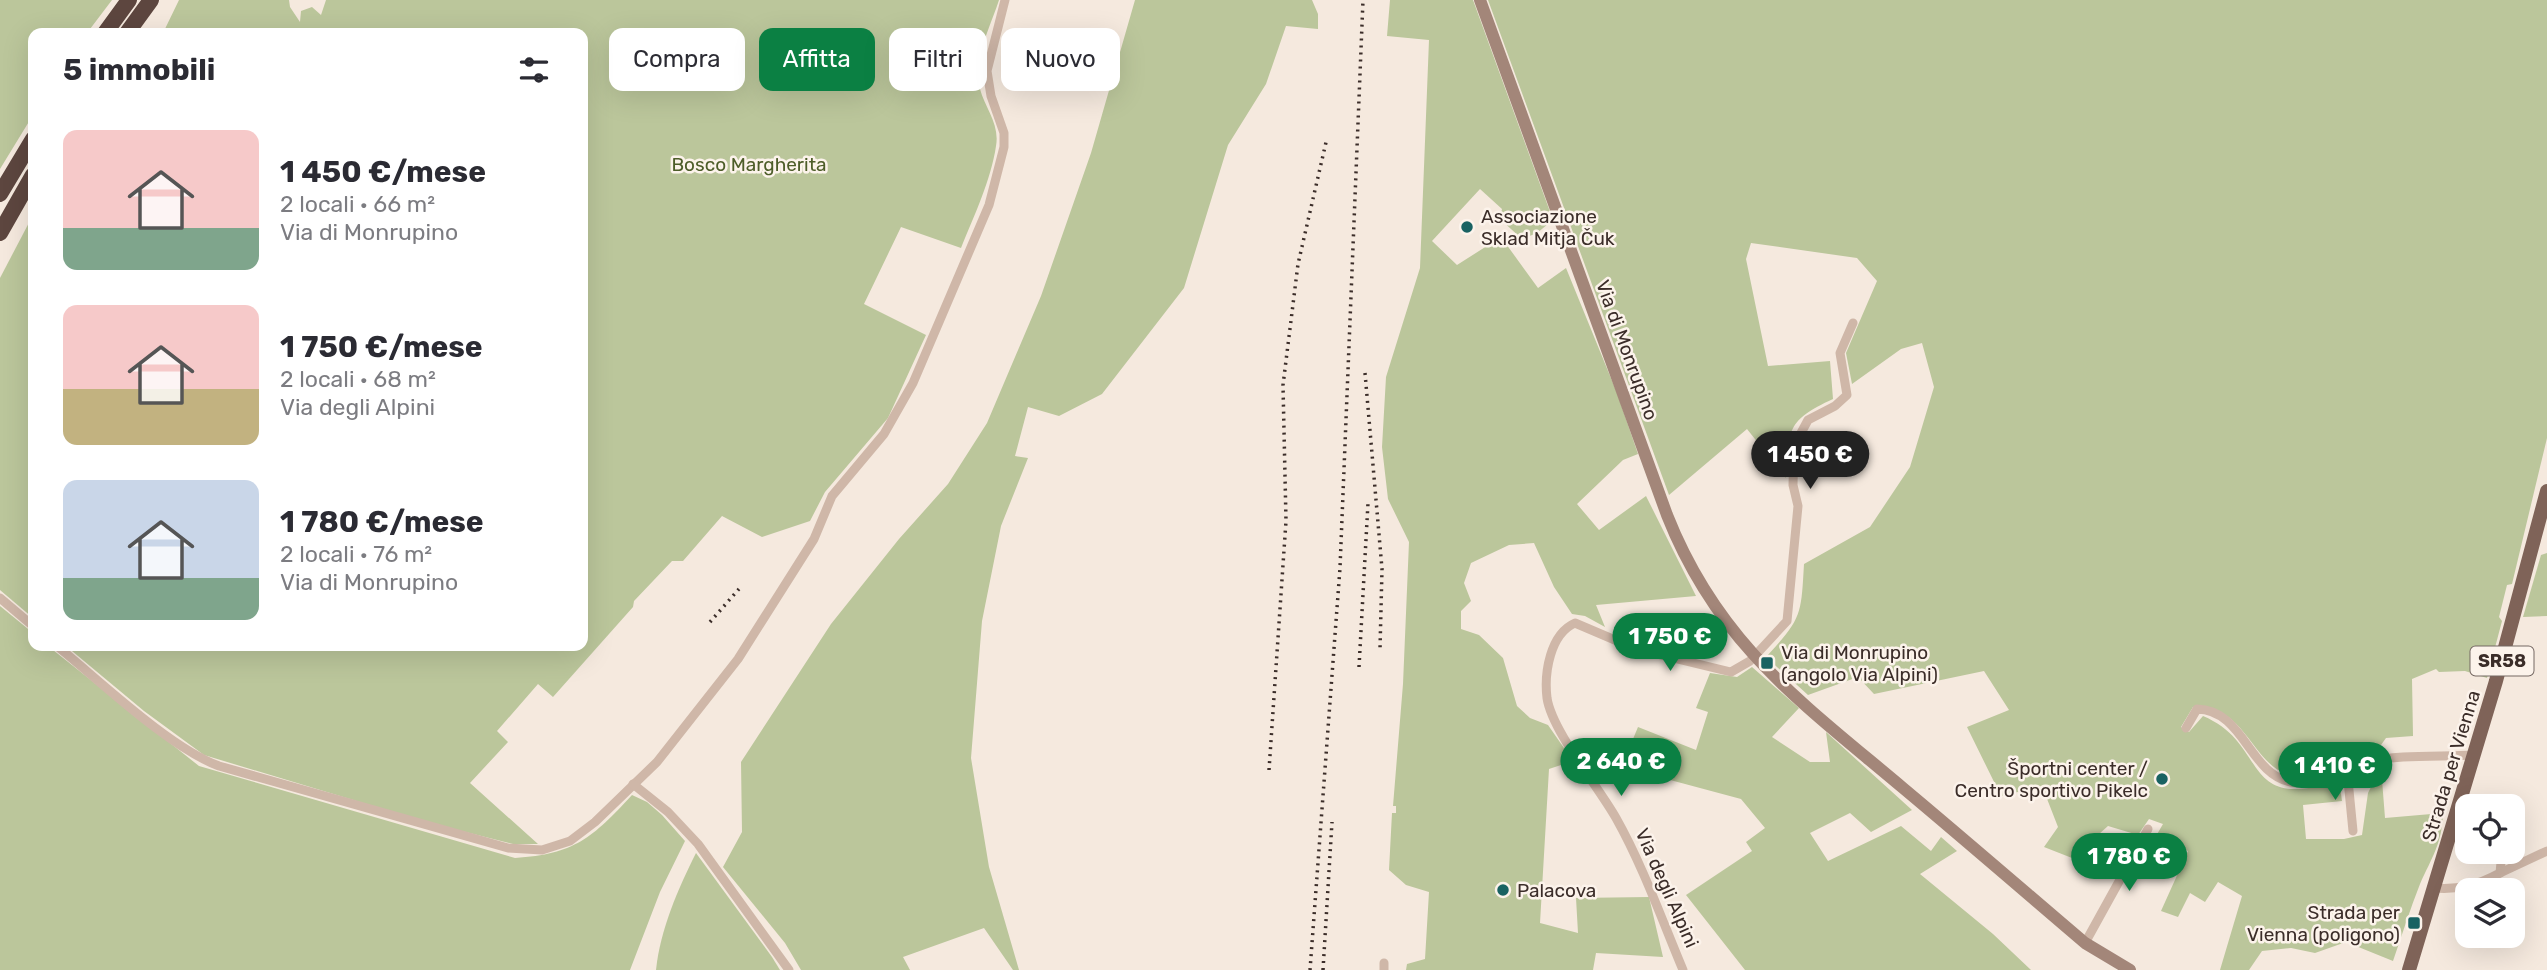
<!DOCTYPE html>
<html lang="it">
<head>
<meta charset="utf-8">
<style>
	body { margin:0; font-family:Rubik,sans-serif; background:#f7f7f7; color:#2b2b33; height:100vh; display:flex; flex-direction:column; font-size:26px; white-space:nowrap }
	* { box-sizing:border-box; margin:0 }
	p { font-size:23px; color:#7c7c81 }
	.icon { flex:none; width:38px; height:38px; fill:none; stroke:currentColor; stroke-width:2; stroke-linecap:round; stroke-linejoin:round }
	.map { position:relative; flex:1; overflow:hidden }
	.drawer { position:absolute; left:28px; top:28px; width:560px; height:623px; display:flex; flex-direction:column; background:#fff; border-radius:14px; box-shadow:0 7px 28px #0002 }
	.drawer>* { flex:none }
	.banner { position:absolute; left:609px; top:28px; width:665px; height:63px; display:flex; gap:14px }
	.controls { position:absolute; left:2455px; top:794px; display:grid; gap:14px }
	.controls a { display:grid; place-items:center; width:70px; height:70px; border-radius:14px; background:#fff; box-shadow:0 7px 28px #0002; font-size:35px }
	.price { position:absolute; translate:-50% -60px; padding:0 16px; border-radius:24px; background:#0b8043; color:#fff; font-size:23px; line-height:46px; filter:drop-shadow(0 2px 4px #0008) }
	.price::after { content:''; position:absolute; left:50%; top:42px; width:21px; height:16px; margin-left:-10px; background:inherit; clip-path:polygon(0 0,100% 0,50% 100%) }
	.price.selected { background:#222; color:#fff }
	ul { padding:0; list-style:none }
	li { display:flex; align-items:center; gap:21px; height:175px; padding:0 35px }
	li span { display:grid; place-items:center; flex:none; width:196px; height:140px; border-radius:14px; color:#555 }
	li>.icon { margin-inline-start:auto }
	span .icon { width:84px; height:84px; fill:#fffc; stroke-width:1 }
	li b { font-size:30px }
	h2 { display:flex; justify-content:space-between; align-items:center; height:84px; padding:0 35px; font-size:30px }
	.chip { padding:0 24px; border-radius:14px; background:#fff; box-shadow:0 7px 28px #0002; font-size:24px; line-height:63px }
	.chip.selected { background:#0b8043; color:#fff }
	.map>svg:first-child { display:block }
	.green { fill:#bbc69b }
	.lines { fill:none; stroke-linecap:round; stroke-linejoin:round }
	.minor { stroke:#cfb7a8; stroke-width:9 }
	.secondary { stroke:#a38679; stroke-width:12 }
	.primary { stroke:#7f6358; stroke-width:14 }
	.motorway { stroke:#5d463f; stroke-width:16 }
	.rail { stroke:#3b2d29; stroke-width:3.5; stroke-dasharray:2 5; stroke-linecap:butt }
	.poi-dot { fill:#196262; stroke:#fcf3eb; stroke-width:2.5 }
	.labels { text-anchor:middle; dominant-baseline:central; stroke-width:5; stroke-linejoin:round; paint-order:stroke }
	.shield { fill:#fcf3eb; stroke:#756863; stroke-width:2 }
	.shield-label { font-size:18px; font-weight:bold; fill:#3b2d29 }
	.park-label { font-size:19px; fill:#4d5d29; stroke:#fcf3eb }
	.poi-label { font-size:19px; fill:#3b2d29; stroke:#fcf3eb; text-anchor:start }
	.street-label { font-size:19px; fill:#3b2d29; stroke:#fcf3eb }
</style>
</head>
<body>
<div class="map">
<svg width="2547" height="970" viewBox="0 0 2547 970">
	<rect width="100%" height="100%" fill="#f5e9de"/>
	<g class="green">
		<path d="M0 0H112L87 33H33V115L0 169Z"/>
		<path d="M179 0H289L290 7 300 22 301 11 312 7 321 15 326 0H999C991 25 972 62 980 89 985 108 1000 124 996 146 991 180 974 216 961 248L901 227 864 304 926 335 888 418 825 492 810 521 762 537 722 516 683 561H672L634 601 633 607 553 697 538 684 497 731 508 742 470 783 538 844H513L426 822 204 755 144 711 66 646H583V33H163Z"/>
		<path d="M1135 0H1312L1318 14V29L1286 26 1266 84 1228 145 1184 288 1102 394 1059 416 1028 407 1015 456 1028 458 1001 526 982 621 971 758 989 867 1019 970H1013L984 928 903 957 910 970H801L785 943 723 867 742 832 741 762 831 624 899 539 948 484 987 423 1041 296 1091 153Z"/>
		<path d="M1390 0H1473L1553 220 1537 233 1522 239 1500 219 1502 209 1480 189 1432 241 1457 265 1501 237 1538 288 1566 268 1617 393 1638 454 1623 460 1577 504 1599 530 1646 496 1696 596 1596 605 1605 627 1585 616 1572 614 1554 587 1534 543 1509 545 1471 563 1464 583 1471 601 1461 611V629L1479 635 1503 658 1517 706 1530 718 1548 725 1573 761 1549 769 1540 923 1578 933 1576 898 1649 897 1663 957 1596 953 1593 970H1406L1407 964 1425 959 1429 892 1406 885 1389 870 1392 813H1396V806H1393L1403 684 1409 542 1388 499 1382 447 1386 377 1420 268 1429 40 1387 36Z"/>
		<path d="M1488 0H2547V438L2512 584 2507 585 2499 617 2502 621 2487 678 2465 671 2439 672 2436 669 2412 679 2413 736 2386 738 2381 745 2369 747 2370 757C2347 764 2319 779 2296 776 2252 772 2248 703 2193 707L2181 727 2189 732 2203 716C2270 744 2239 814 2339 780L2342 801 2303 805 2306 839H2344L2362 835 2368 793 2381 767 2385 818 2443 813C2442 844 2432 857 2420 884 2410 909 2402 935 2393 961L2346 942 2315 953 2291 948 2262 951 2249 970H2220L2242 896 2218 882 2205 902 2190 893 2178 917 2161 911 2188 851 2156 836 2163 824 2149 819 2138 835 2108 826 2072 858 2044 847 2058 827 2042 786 2001 796 1967 727 2009 710 1984 671 1874 694 1858 677 1808 695 1766 657C1802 618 1801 616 1804 564L1870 527 1910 467 1934 387 1922 343 1901 349 1852 384 1846 353 1877 281 1857 258 1751 243 1746 259 1768 366 1830 361 1833 399C1787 420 1788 430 1786 478L1747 429 1669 495Z"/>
		<path d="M33 215V618L0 590V278Z"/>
		<path d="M2547 553V616L2523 617 2541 555Z"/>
		<path d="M0 606 33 633V646H48L199 766 515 858C575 854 592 838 632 795L647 802 662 815 685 841 660 892 630 970H0Z"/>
		<path d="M1752 667 1799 708 1772 737 1810 762H1830L1826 732 1912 810 1871 832 1850 813 1810 833 1828 861 1901 826 1931 851 1941 837 1957 851 1920 874 1993 934 2031 970H1745L1686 895 1752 851 1746 842 1765 828 1741 799 1659 777 1645 761 1633 739 1638 727 1696 750 1708 712 1696 708 1710 673 1737 677Z"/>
		<path d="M696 853 772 957 780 970H656C660 930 678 889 696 853Z"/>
	</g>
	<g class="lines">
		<g class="minor">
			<path d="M0 598 33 626"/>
			<path d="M57 646C100 681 170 748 219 766L508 848 542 850 570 841 595 822 657 762 738 659 814 539 832 496 884 434 913 383 989 205 1004 147V133L991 96 987 71 1005 0"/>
			<path d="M2186 728 2197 709C2244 710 2249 774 2291 782 2317 787 2343 768 2368 762 2399 754 2442 757 2474 755"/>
			<path d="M2347 770 2353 831"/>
			<path d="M633 784 668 812 698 844 789 970"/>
			<path d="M2451 830 2468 831"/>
			<path d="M2500 873 2547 851"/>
			<path d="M2434 888C2459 890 2478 885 2500 873L2502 852"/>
			<path d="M2085 943 2148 829"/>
			<path d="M1384 970V963"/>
			<path d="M1683 970C1662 920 1643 866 1616 818 1598 786 1552 731 1547 698 1544 673 1550 634 1575 623L1636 649 1731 672 1750 661 1787 621 1798 506 1793 485 1794 446 1808 420 1835 406 1847 395 1840 353 1853 323"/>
		</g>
		<path class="secondary" d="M1480 0 1667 515C1718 644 1801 702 1903 788 1964 839 2024 891 2085 943L2130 970"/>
		<path class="primary" d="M2409 970 2496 681 2547 491"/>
		<g class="motorway">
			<path d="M105 33 129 0"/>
			<path d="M127 33 151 0"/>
			<path d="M0 194 33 139"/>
			<path d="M0 233 33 175"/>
		</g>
		<g class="rail">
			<path d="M1365 373 1382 569 1380 649"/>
			<path d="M710 622 739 589"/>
			<path d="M1359 667 1368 503"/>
			<path d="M1269 770 1286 521 1283 385 1298 264 1327 138"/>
			<path d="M1310 970 1340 568 1363 0"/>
			<path d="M1323 970 1332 822"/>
		</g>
	</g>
	<g class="poi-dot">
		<circle cx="1467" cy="227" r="7"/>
		<rect x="1760" y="656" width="14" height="14" rx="3.5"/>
		<circle cx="2162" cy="779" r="7"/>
		<circle cx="1503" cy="890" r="7"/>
		<rect x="2407" y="916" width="14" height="14" rx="3.5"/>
	</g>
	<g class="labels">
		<rect class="shield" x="2470.5" y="646.5" width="63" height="29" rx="5"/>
		<g class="shield-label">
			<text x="2502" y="661">SR58</text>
		</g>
		<g class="park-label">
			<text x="749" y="164">Bosco Margherita</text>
		</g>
		<g class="poi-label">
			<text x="1481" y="216">Associazione<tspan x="1481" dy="22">Sklad Mitja Čuk</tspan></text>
			<text x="1781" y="652">Via di Monrupino<tspan x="1781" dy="22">(angolo Via Alpini)</tspan></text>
			<text x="2148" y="768" text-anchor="end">Športni center /<tspan x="2148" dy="22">Centro sportivo Pikelc</tspan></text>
			<text x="1517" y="890">Palacova</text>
			<text x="2400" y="912" text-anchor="end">Strada per<tspan x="2400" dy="22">Vienna (poligono)</tspan></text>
		</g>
		<g class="street-label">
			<text transform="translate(1627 350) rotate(70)">Via di Monrupino</text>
			<text transform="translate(2451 766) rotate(-73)">Strada per Vienna</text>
			<text transform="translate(1667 888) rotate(66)">Via degli Alpini</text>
		</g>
	</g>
</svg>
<div class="controls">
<a><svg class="icon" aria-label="locate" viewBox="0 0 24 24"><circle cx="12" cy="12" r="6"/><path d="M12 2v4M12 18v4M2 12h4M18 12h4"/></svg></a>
<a><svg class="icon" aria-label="layers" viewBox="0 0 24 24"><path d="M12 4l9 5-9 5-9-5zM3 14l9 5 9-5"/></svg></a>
</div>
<b class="price selected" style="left:1810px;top:491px">1 450 €</b>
<b class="price" style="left:1670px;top:673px">1 750 €</b>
<b class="price" style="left:1621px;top:798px">2 640 €</b>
<b class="price" style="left:2335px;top:802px">1 410 €</b>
<b class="price" style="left:2129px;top:893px">1 780 €</b>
<div class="banner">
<a class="chip">Compra</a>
<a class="chip selected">Affitta</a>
<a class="chip">Filtri</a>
<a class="chip">Nuovo</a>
</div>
<section class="drawer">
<h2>5 immobili<svg class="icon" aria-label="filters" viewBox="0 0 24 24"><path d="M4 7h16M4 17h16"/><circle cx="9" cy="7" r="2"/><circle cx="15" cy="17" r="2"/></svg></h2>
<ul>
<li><span style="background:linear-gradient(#f6c9c9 70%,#7fa58c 0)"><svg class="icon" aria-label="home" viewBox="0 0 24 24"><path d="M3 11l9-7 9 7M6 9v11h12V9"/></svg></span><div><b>1 450 €/mese</b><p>2 locali · 66 m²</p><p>Via di Monrupino</p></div></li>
<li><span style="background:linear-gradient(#f6c9c9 60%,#c2b280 0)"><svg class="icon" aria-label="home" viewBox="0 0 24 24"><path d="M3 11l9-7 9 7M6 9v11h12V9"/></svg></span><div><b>1 750 €/mese</b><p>2 locali · 68 m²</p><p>Via degli Alpini</p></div></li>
<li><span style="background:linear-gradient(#c9d6e8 70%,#7fa58c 0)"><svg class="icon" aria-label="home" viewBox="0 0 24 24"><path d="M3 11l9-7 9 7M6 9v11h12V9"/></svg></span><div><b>1 780 €/mese</b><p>2 locali · 76 m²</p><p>Via di Monrupino</p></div></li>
</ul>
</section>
</div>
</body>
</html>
